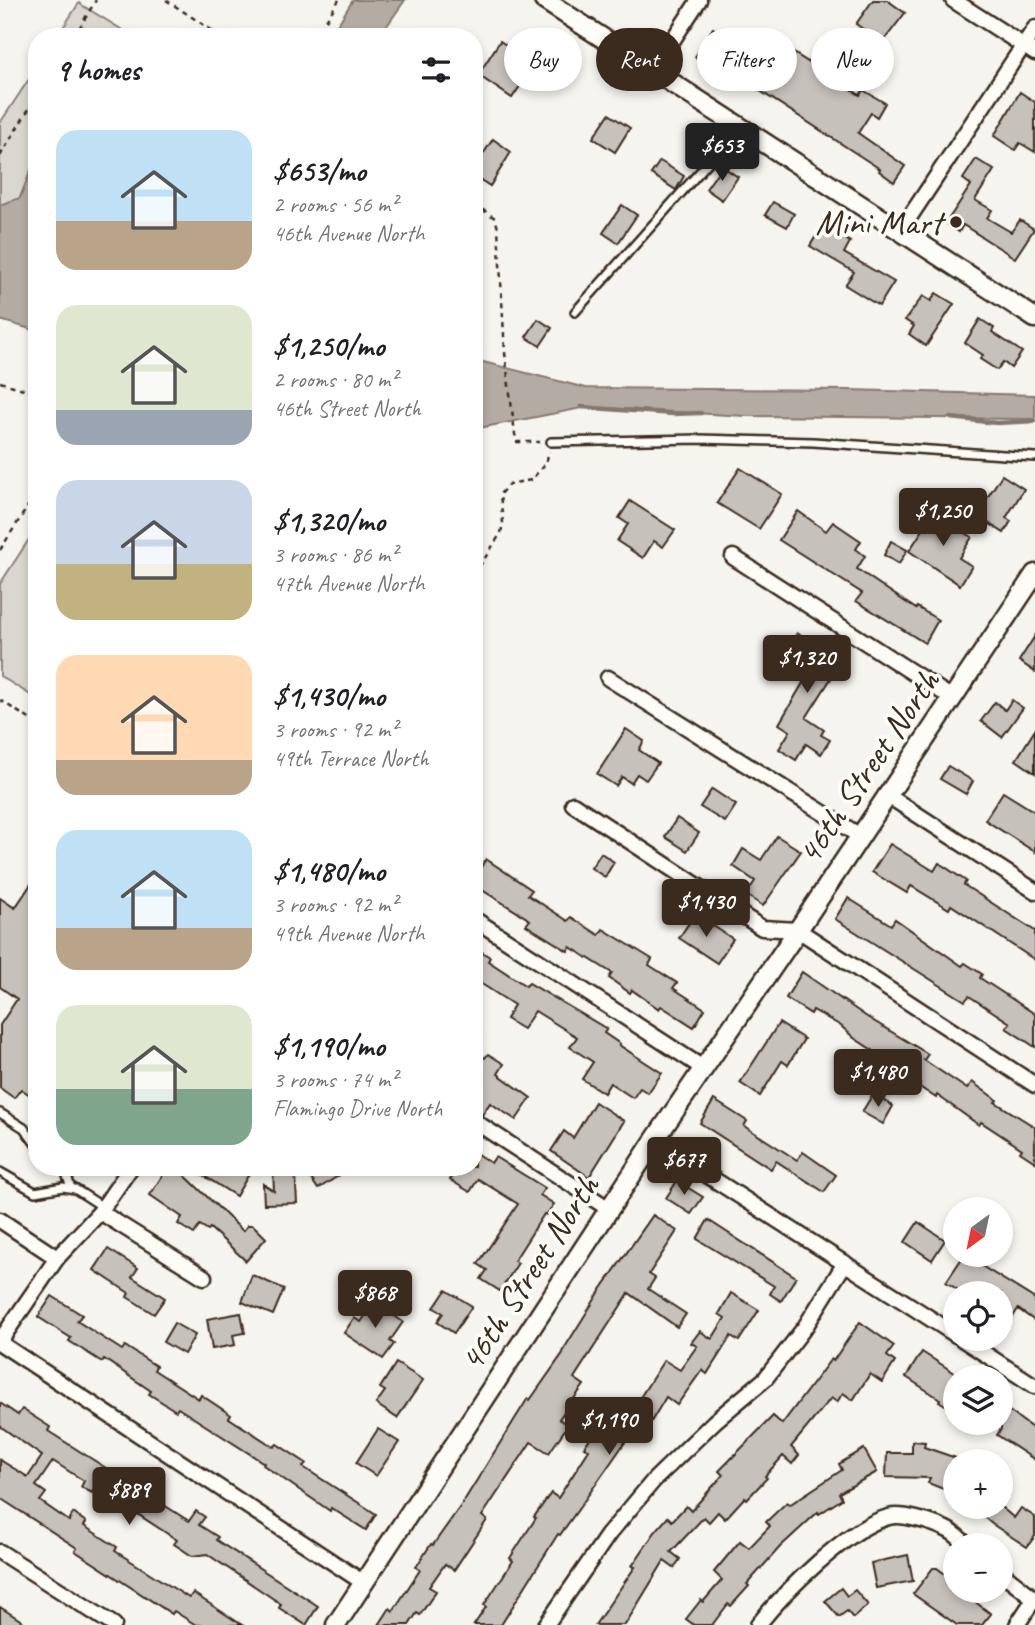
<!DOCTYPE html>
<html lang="en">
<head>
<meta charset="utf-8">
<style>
	body { margin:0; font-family:Caveat,sans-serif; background:#f6f6f6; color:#202124; height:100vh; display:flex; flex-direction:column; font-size:26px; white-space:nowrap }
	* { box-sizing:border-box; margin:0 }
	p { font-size:23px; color:#757577 }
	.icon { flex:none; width:38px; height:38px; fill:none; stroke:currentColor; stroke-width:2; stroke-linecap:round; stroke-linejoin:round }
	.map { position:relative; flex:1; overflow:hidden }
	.side { position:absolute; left:28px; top:28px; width:455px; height:1148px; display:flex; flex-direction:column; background:#fff; border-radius:28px; box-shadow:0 4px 10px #0003 }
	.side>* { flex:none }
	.banner { position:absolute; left:504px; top:28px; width:425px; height:63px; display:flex; gap:14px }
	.needle { width:46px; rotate:213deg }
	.controls { position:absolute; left:943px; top:1197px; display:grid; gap:14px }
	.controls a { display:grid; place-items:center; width:70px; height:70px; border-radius:50%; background:#fff; box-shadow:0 4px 10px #0003; font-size:35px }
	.price { position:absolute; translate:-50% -60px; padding:0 16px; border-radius:7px; background:#3b2a1e; color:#fff; font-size:23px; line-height:46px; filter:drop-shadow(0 2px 4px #0008) }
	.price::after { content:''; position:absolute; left:50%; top:42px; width:21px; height:16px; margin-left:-10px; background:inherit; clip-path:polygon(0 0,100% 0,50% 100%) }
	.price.active { background:#222; color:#fff }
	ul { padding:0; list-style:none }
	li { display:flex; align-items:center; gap:21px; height:175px; padding:0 28px }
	li span { display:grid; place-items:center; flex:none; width:196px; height:140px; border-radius:21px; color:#555 }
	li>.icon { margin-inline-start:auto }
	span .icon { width:84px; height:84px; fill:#fffc; stroke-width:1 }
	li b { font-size:30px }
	h2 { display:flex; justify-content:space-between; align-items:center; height:84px; padding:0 28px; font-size:30px }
	.chip { padding:0 24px; border-radius:32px; background:#fff; box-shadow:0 4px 10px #0003; font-size:24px; line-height:63px }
	.chip.active { background:#3b2a1e; color:#fff }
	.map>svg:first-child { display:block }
	.green { fill:#dad6d0; stroke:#8a8077; stroke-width:2 }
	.water { fill:#b4aca4; stroke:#84786e; stroke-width:2 }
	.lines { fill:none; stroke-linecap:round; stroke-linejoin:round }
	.stream { stroke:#84786e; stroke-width:4.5 }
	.building { fill:#c7c1bb; stroke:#3b2a1e; stroke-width:2 }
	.service-casing { stroke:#3b2a1e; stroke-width:12 }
	.minor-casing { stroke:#3b2a1e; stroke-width:19 }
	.tertiary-casing { stroke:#3b2a1e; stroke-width:23 }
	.path { stroke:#3b2a1e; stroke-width:2.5; stroke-dasharray:5 5; stroke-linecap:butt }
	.service { stroke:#fdfcf7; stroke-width:7 }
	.minor { stroke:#fdfcf7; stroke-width:14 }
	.tertiary { stroke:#fdfcf7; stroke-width:18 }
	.poi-dot { fill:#3b2a1e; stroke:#fdfcf7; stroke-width:2.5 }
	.labels { text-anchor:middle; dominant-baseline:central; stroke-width:7; stroke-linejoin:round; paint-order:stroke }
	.poi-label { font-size:35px; fill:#3b2a1e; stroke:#fdfcf7; text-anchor:end }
	.street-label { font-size:35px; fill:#3b2a1e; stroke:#fdfcf7 }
</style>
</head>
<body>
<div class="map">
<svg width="1035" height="1625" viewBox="0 0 1035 1625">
	<rect width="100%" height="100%" fill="#f5f4ee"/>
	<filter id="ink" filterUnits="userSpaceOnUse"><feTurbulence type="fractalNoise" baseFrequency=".0143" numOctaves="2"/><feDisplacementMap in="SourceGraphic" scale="14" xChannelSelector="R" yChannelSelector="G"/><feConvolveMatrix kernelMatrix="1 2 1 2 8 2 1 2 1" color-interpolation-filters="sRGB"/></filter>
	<g filter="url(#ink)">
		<g class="green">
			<path d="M79 3 80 4 134 37H57Z"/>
			<path d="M37 67V155L20 198 0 205V123Z"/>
			<path d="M37 527V577L33 598 37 606V699L0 676V584Z"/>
		</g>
		<g class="water">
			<path d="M353 0H405L379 37H330Z"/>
			<path d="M37 155V331L0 320V205L20 198Z"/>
			<path d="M474 353 479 361 586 388 849 390 1035 395V419L746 416 587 407 474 429Z"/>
		</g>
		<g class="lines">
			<g class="stream">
				<path d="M581 407 673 414 701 413"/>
				<path d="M951 418 997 423 1035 421"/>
			</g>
		</g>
		<g class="building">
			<path d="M873 0H887L905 13 882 43 856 24Z"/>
			<path d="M713 28 768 66 781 45 860 95 863 90 885 103 877 117 871 113 858 133 905 166 894 182 879 171 880 169 731 72 727 78 695 57Z"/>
			<path d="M500 41 535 64 512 98 478 75Z"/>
			<path d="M1020 92 1035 102V152L1020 143 1015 150 994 136Z"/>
			<path d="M609 114 630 128 615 152 593 138Z"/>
			<path d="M493 139 511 152 490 186 474 176V160L478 162Z"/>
			<path d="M976 159 994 170 975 200 992 210 987 218 1011 232 1020 220 1034 229 1015 258 963 225 959 232 946 223 971 185 963 179Z"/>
			<path d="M660 161 684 176 676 190 651 174Z"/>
			<path d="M722 166 738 177 722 200 706 189Z"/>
			<path d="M773 202 794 214 787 227 765 215Z"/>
			<path d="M622 205 637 215 618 243 603 233Z"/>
			<path d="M822 226 850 242 844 253 894 282 879 306 845 285 854 272 810 246Z"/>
			<path d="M936 293 954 304 926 346 909 334 914 326 905 320 923 296 931 301Z"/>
			<path d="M538 319 552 328 540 346 526 337Z"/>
			<path d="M980 319 994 328 992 332 1022 352 1011 368 1003 362 997 370 980 359 983 355 965 343Z"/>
			<path d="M740 468 782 494 759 529 717 503Z"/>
			<path d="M1002 475 1024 489 1006 518 1011 521 1004 533 976 515Z"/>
			<path d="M630 501 675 530 663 547 654 541 643 558 617 541 628 524 619 518Z"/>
			<path d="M798 511 826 531 833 522 861 541 856 549 865 556 857 569 916 609 917 607 938 620 925 643 856 601 862 593 779 540Z"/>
			<path d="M934 513 972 537 959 558 972 566 960 585 909 551Z"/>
			<path d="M891 541 907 550 899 564 884 555Z"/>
			<path d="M797 633 842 661 806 718 824 730 821 735 830 740 821 754 806 744 796 760 779 749 790 731 779 724 807 676 780 659Z"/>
			<path d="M1035 636V672L1019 661Z"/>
			<path d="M1012 700 1023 708 1002 737 981 721 995 702 1005 710Z"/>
			<path d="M626 729 644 741 639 750 658 763 646 780 637 774 631 783 622 777 616 786 597 774Z"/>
			<path d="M1035 730V773L1016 760Z"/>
			<path d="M948 766 973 781 966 794 940 779Z"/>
			<path d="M712 789 736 805 725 822 700 807Z"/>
			<path d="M1003 792 1035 812V852L985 820Z"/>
			<path d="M677 818 699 833 687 851 665 837Z"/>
			<path d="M777 836 801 851 763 906 746 895 755 881 733 866 743 849 761 860Z"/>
			<path d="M890 844 934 871 939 863 966 881 964 885 1035 931V960L951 905 949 909 911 886 907 893 872 872Z"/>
			<path d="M601 853 614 862 605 877 591 868Z"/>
			<path d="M486 859 532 890 528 895 568 921 571 917 599 935 603 929 652 959 649 965 677 983 673 988 705 1009 694 1027 661 1006 659 1009 632 990 630 993 609 978 612 973 570 947 568 951 526 925 530 920 474 885V878Z"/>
			<path d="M37 875V1085L30 1095 21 1089 14 1098 0 1088V1025L17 999 0 987V898L15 908Z"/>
			<path d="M848 898 891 925 895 919 962 966 965 963 982 974 980 978 1035 1014V1047L1006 1028 1010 1023 969 996 965 1001 835 919Z"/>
			<path d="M695 914 733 939 717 963 679 938Z"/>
			<path d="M474 947 490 957 488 961 526 986 529 983 607 1029 604 1033 620 1044 619 1045 662 1073 648 1093 640 1088 633 1098 610 1083 604 1093 582 1079 593 1062 570 1047 577 1037 535 1011 523 1029 506 1019 514 1005 474 979Z"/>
			<path d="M802 972 867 1017 928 1054 924 1060 967 1089 972 1082 997 1100 995 1102 1035 1127V1162L1020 1152 1022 1149 981 1122 979 1125 937 1095 936 1098 918 1086 920 1083 887 1063 889 1061 854 1038 841 1026 813 1010 811 1014 786 998Z"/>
			<path d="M779 1023 804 1039 788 1065 782 1061 760 1096 740 1083Z"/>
			<path d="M474 1052 485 1058 488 1054 504 1064 498 1074 531 1098 516 1120 490 1103 482 1115 474 1111Z"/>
			<path d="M873 1094 893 1106 883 1124 862 1112Z"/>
			<path d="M714 1100 747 1121 744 1126 797 1160 803 1152 836 1175 824 1192 776 1161 771 1169 700 1123Z"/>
			<path d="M595 1102 624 1121 589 1177 551 1151 564 1131 573 1138Z"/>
			<path d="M474 1152 491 1163 495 1157 545 1188 540 1195 554 1204 547 1215 544 1214 514 1261 518 1263 500 1291 481 1279 487 1270 478 1264 518 1204 478 1179 470 1192 450 1180 459 1167H474Z"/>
			<path d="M168 1167H176L243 1231 248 1225H253L266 1238 246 1261 210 1228 208 1230 200 1225 194 1234 178 1224 182 1217 150 1195Z"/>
			<path d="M190 1167H238L249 1174 236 1196Z"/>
			<path d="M303 1167H352L318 1189Z"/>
			<path d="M295 1168 297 1203 264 1204 263 1184 274 1191 273 1169Z"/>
			<path d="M677 1181 703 1197 691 1214 666 1198Z"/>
			<path d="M653 1215 677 1231 649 1274 655 1278 648 1289 686 1314 677 1327 629 1293 574 1378 584 1385 559 1419 568 1425 549 1453 531 1442 482 1516 487 1520 454 1570 445 1564 429 1587 436 1591 420 1615 417 1613 409 1625H379L390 1608 393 1611 420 1570 416 1567 431 1544 433 1545 462 1504 528 1398 530 1400 563 1353 562 1352 600 1291Z"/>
			<path d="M708 1220 796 1277 781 1301 770 1294 774 1286 697 1239Z"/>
			<path d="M918 1222 945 1240 932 1260 905 1242Z"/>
			<path d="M108 1249 138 1268 132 1277 165 1298 154 1314 127 1297 129 1293 94 1270Z"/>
			<path d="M964 1255 1035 1299V1321L1018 1309 1011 1320 1001 1314V1293H963L946 1282Z"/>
			<path d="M252 1275 284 1289 273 1315 242 1302Z"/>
			<path d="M446 1290 472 1306 454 1333 437 1322 443 1313 434 1308Z"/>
			<path d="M731 1293 759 1310 739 1341 731 1336 707 1374 702 1370 677 1405 666 1397 646 1430 637 1425 582 1504 560 1535 558 1534 501 1625H474L486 1607 484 1605 513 1561 510 1558 536 1518 534 1517 551 1493 558 1498 589 1450 584 1447 602 1421 618 1432 664 1360 680 1370 697 1346 691 1343 700 1331 712 1339 725 1318 719 1314Z"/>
			<path d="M52 1296 82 1315 77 1321 122 1350 125 1346 156 1366 154 1370 199 1399 201 1395 231 1415 229 1418 274 1447 277 1444 306 1463 303 1467 376 1514 366 1530 331 1508 330 1511 263 1465 264 1463 178 1408 176 1411 149 1394 151 1391 104 1359 102 1362 69 1341 71 1338 38 1317Z"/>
			<path d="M374 1302 403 1322 390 1341 394 1344 383 1359 344 1333 354 1318 361 1322Z"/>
			<path d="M241 1313 245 1333 233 1335 235 1345 212 1349 207 1319Z"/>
			<path d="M860 1322 894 1346 887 1356 895 1362 882 1382 870 1374 853 1400 843 1393 837 1402 831 1398 791 1447 799 1455 792 1464 783 1456 765 1476 767 1478 747 1499 745 1497 725 1519 718 1512 709 1522 704 1517 671 1552 680 1559 674 1568 664 1561 625 1625H595L635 1567 632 1566 655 1532 668 1517 672 1521 686 1506 691 1511 723 1475 719 1471 773 1416 782 1424 831 1359 833 1361Z"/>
			<path d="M174 1323 195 1335 184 1354 163 1342Z"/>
			<path d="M922 1352 961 1377H956V1412L939 1401 940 1399 906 1377Z"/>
			<path d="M396 1363 423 1380 397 1418 376 1404 385 1391 380 1388Z"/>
			<path d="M0 1403 18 1415 22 1409 50 1427 48 1431 189 1521 196 1511 205 1517 199 1525 218 1537 216 1540 318 1606 306 1625 279 1608 281 1604 207 1554 192 1556 174 1544 177 1540 96 1487 92 1493 81 1487 84 1481 53 1461 36 1486 46 1493 40 1501 69 1521 73 1513 86 1522 84 1526 117 1547 115 1551 189 1598 193 1593 242 1625H196L174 1611 172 1614 75 1551 77 1548 0 1498V1460L28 1477 42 1456 0 1426Z"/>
			<path d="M1001 1405 1035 1430V1460L997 1435 1001 1429Z"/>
			<path d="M378 1429 399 1442 376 1476 356 1463Z"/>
			<path d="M912 1441 925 1442 924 1447 956 1458V1494L928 1483 930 1478 886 1477 887 1453H912Z"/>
			<path d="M864 1449 877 1472 839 1493 842 1499 819 1514 818 1512 780 1547 747 1584 749 1586 731 1606 728 1604 712 1625H694L686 1619 701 1600 703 1602 722 1580 714 1572 740 1541 749 1548 770 1526 766 1522 787 1502 789 1505 842 1470 839 1464Z"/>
			<path d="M972 1507H1001L1014 1518 1021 1508 1035 1517V1536L1027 1547 992 1524Z"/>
			<path d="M908 1555 913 1581 876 1588 871 1563Z"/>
			<path d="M933 1568H937L956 1582V1591H961L991 1614 982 1625H957L913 1594Z"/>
			<path d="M841 1588 847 1596 855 1590 868 1605 853 1618 847 1611 839 1617 825 1601Z"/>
			<path d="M0 1607 28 1625H0Z"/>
		</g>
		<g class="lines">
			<g class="service-casing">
				<g id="service">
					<path d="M575 312 713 157 732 122"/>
					<path d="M551 442 699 439 813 442 1035 457"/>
					<path d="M0 1113 24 1128 37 1146"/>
					<path d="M64 1167 71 1188"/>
					<path d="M0 1172 35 1192 63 1187 75 1189 103 1207"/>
				</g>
			</g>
			<g class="minor-casing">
				<g id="minor">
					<path d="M953 0 1035 53"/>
					<path d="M653 70 699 0"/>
					<path d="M901 230 1035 28"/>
					<path d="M733 557 952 698"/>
					<path d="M608 678 860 836"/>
					<path d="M887 795 1035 891"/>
					<path d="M573 804 762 928 798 930 1035 1085"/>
					<path d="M474 919 703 1068"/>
					<path d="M474 1121 609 1209"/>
					<path d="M654 1141 956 1335"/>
					<path d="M100 1212 204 1277"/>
					<path d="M0 1220 57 1258"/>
					<path d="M962 1339 1035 1386"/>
					<path d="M0 1341 57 1258 100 1212 131 1167"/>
					<path d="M0 1343 364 1583"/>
					<path d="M0 1552 114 1625"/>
					<path d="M1001 1572 1035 1599"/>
					<path d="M546 1625 608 1535 654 1480 715 1421 765 1379 805 1327 845 1263"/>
					<path d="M758 1625C783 1593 850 1526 889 1517 902 1513 934 1523 946 1529 954 1532 961 1540 967 1545"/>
					<path d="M1017 1625 1034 1599"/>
				</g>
			</g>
			<g class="tertiary-casing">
				<g id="tertiary">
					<path d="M544 0 1035 318"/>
					<path d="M336 1625 654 1141 798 930 1035 574"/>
				</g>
			</g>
			<g class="path">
				<path d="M166 0 222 37"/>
				<path d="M74 37 96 0"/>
				<path d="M315 37 339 0"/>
				<path d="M0 156 37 96"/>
				<path d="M474 204 495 218 498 228 505 353 515 434 517 442H540"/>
				<path d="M0 382 37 393"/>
				<path d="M0 550 37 492"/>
				<path d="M474 575 501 533 503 523 500 494 509 484 531 480 546 463 549 451"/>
				<path d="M0 700 37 724"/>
			</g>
			<use href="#service" class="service"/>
			<use href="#minor" class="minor"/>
			<use href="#tertiary" class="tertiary"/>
		</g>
	</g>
	<circle class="poi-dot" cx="956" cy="222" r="7"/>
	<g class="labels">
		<g class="poi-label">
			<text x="942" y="222">Mini Mart</text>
		</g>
		<g class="street-label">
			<text transform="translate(868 767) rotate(-56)">46th Street North</text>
			<text transform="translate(529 1273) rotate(-57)">46th Street North</text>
		</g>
	</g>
</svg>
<div class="controls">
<a><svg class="needle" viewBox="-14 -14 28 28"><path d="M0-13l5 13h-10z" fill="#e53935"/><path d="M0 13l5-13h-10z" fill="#757577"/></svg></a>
<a><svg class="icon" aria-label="locate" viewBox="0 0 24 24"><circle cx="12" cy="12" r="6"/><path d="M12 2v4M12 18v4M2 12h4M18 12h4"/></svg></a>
<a><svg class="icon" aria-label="layers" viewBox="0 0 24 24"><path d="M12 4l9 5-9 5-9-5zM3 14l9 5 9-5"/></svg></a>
<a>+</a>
<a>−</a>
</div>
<b class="price active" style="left:722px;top:183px">$653</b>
<b class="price" style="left:943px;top:548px">$1,250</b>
<b class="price" style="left:807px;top:695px">$1,320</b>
<b class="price" style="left:706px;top:939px">$1,430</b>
<b class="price" style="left:878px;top:1109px">$1,480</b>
<b class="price" style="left:684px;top:1197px">$677</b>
<b class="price" style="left:375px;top:1330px">$868</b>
<b class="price" style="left:609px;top:1457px">$1,190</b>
<b class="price" style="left:129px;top:1527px">$889</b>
<div class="banner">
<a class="chip">Buy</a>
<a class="chip active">Rent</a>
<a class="chip">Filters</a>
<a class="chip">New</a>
</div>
<section class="side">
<h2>9 homes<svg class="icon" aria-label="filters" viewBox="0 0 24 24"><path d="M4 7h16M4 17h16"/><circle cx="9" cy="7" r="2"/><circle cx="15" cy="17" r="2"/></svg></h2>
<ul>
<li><span style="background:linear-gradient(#bfe0f5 65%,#b9a48a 0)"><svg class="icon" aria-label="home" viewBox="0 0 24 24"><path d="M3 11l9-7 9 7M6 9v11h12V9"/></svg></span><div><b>$653/mo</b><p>2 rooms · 56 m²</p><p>46th Avenue North</p></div></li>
<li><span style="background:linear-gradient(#dfe7d0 75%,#9aa5b1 0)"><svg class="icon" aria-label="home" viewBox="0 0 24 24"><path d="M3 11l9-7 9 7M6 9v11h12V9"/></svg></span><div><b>$1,250/mo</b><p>2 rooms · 80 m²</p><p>46th Street North</p></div></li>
<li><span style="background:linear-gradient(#c9d6e8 60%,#c2b280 0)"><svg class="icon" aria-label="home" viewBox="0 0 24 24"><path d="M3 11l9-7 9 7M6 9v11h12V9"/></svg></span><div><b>$1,320/mo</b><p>3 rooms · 86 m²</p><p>47th Avenue North</p></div></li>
<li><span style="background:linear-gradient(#ffd9b3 75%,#b9a48a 0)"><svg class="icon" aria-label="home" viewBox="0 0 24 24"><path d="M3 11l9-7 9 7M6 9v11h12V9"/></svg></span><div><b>$1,430/mo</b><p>3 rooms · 92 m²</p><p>49th Terrace North</p></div></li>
<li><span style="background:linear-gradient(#bfe0f5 70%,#b9a48a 0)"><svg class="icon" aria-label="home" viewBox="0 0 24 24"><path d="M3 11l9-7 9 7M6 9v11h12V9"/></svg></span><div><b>$1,480/mo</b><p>3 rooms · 92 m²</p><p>49th Avenue North</p></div></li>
<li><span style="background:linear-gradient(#dfe7d0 60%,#7fa58c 0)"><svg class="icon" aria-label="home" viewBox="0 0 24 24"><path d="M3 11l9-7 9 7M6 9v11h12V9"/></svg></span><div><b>$1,190/mo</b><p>3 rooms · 74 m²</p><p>Flamingo Drive North</p></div></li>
</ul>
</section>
</div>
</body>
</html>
